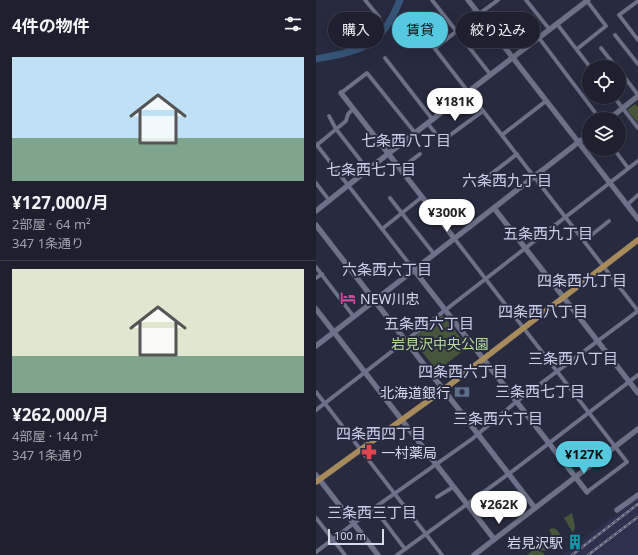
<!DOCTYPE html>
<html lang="ja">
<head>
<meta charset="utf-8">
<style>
	body { margin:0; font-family:"Noto Sans","Noto Sans JP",sans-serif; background:#262837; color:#f1f3f6; height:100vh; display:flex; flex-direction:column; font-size:15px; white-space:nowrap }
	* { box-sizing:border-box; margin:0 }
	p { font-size:13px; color:#a1a3aa }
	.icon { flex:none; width:22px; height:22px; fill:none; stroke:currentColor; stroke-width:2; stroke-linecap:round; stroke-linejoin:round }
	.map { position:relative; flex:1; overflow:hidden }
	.drawer { display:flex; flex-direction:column; background:#1e202f; width:316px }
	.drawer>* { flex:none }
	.hud { position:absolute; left:12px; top:12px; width:250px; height:36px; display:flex; gap:8px }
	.buttons { position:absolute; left:266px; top:60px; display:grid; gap:8px }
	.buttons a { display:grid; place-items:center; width:44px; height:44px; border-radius:50%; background:#1e202f; box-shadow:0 4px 16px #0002,0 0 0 1px #3c3e4b; font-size:20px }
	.scale { position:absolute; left:12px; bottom:10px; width:56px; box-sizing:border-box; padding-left:4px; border:2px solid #d8dbe8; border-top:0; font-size:11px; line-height:14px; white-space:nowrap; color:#d8dbe8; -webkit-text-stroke:3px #282a3f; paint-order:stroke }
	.price { position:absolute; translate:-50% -34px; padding:0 9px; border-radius:14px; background:#fff; color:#222; font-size:13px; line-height:26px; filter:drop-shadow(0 1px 2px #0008) }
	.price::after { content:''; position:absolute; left:50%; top:24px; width:12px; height:9px; margin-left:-6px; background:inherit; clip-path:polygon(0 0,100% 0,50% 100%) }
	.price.current { background:#56c9e1; color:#111 }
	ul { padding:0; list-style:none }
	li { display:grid; align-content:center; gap:8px; height:212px; padding:0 12px }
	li+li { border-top:1px solid #3c3e4b }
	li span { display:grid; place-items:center; height:124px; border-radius:0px; color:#555 }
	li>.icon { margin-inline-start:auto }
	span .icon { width:72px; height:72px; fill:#fffc; stroke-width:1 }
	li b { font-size:17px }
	h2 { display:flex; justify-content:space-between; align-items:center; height:48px; padding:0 12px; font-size:17px }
	.tag { padding:0 14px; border-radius:18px; background:#1e202f; box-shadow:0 4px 16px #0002,0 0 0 1px #3c3e4b; font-size:14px; line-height:36px }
	.tag.current { background:#56c9e1; color:#111 }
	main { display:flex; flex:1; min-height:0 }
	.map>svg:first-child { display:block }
	.built { fill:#2e314c }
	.green { fill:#45563a }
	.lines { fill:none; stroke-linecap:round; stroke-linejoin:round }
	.river { stroke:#365578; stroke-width:7 }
	.street-casing { stroke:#454758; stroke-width:4.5 }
	.secondary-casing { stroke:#454758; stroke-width:6 }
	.primary-casing { stroke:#454758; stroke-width:6 }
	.street { stroke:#6d7189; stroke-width:3.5 }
	.secondary { stroke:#6d7189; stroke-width:5 }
	.primary { stroke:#a88b5b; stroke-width:5.5 }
	.rail-casing { stroke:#7e8192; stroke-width:2.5 }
	.rail { stroke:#282a3f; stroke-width:1; stroke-dasharray:3; stroke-linecap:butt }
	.labels { text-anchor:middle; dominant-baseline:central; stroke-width:4; stroke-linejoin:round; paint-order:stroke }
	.poi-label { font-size:14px; fill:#d8dbe8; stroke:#282a3f; text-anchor:start }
	.park-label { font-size:14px; fill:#b5dc9a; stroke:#282a3f }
	.neighbourhood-label { font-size:15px; fill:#c9cee9; stroke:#282a3f }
</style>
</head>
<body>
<main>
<section class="drawer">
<h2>4件の物件<svg class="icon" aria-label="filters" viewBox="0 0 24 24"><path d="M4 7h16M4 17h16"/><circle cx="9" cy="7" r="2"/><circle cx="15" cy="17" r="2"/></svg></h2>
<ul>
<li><span style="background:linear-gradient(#bfe0f5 65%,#7fa58c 0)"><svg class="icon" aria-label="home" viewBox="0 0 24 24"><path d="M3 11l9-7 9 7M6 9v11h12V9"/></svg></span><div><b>¥127,000/月</b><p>2部屋 · 64 m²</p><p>347 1条通り</p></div></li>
<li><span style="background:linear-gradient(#dfe7d0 70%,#7fa58c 0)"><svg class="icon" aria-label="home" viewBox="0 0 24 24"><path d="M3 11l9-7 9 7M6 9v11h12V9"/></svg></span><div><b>¥262,000/月</b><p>4部屋 · 144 m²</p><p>347 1条通り</p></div></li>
</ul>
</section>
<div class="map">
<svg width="322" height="555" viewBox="0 0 322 555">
	<rect width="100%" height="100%" fill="#282a3f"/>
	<path class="built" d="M322 498V555H247L278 531Z"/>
	<g class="green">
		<path d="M319 104 322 107V123L311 110Z"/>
		<path d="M127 315 152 347 121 371 96 339Z"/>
		<path d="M256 513 259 527 257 533 248 518Z"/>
		<path d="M236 528 240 529 244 534 241 539H238L233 530Z"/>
		<path d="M226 543 235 549 226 551 220 548V546Z"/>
		<path d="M218 549 228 553V555H211Z"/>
	</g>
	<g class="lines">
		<path class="river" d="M0 59C47 50 65 48 84 0"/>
		<g class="street-casing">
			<g id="street">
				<path d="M49 0 63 17"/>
				<path d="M116 0 174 74"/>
				<path d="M210 0 234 30"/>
				<path d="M322 1 303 15 322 40"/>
				<path d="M92 14 322 311"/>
				<path d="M163 14 182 0"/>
				<path d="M202 20 219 41"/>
				<path d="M241 24 274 67"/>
				<path d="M299 35 322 64"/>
				<path d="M223 38 284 119"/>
				<path d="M119 48 163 14"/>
				<path d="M285 48 300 67"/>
				<path d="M261 49 290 26 271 1"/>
				<path d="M69 58 117 120"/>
				<path d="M303 70 322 95"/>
				<path d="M25 93 51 73 100 134"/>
				<path d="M298 97 322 128"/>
				<path d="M13 116 20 129 52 170"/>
				<path d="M112 124 126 141 167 111"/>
				<path d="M186 135 230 101"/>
				<path d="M0 144 98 270"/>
				<path d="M1 145 30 121 32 114 37 109"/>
				<path d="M298 149 312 168"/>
				<path d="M84 169 104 154"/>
				<path d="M170 178 201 154"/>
				<path d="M0 183 13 200"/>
				<path d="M74 198 118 254"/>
				<path d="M311 205 322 195"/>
				<path d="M66 229 106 197"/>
				<path d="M138 238 311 462 271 492"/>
				<path d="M268 241 293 221"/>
				<path d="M0 267 38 317"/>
				<path d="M0 278 6 274"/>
				<path d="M0 392 126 555"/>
				<path d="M0 410 322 161"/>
				<path d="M121 497 137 487"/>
				<path d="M58 508 89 549"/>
				<path d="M0 518 29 555"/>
				<path d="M0 552 58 508 156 439 200 402 322 311"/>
				<path d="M81 555 198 470 322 375"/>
			</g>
		</g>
		<g class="secondary-casing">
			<g id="secondary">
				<path d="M152 0 322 219"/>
				<path d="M25 93 138 238"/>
				<path d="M293 119 322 96"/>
				<path d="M178 208 322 393"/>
				<path d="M0 211C89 139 181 70 272 0"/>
				<path d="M0 225 219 508"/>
				<path d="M98 270 271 492"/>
				<path d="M0 309 178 539"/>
				<path d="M0 346 273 134"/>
				<path d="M0 475 62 555"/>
				<path d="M301 510 322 495"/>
				<path d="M158 555 322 429"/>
			</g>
		</g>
		<g class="primary-casing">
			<path id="primary" d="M0 482 127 390 322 240"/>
		</g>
		<use href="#street" class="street"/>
		<use href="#secondary" class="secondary"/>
		<use href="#primary" class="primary"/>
		<g class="rail-casing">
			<g id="rail">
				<path d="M256 555 322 504"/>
				<path d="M272 555 322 517"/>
			</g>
		</g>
		<use href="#rail" class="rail"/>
	</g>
	<defs>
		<g id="hotel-bare" transform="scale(1.2)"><path d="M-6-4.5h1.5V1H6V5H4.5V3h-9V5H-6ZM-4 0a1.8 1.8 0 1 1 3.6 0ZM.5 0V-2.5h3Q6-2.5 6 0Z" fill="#d1479c" stroke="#282a3f" stroke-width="2.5" paint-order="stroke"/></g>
		<g id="bank-bare" transform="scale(1.2)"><path d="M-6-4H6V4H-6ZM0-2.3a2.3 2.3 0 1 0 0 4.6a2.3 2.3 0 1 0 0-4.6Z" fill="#5c6f8a" stroke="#282a3f" stroke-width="2.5" paint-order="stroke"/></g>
		<g id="pharmacy-bare" transform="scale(1.2)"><path d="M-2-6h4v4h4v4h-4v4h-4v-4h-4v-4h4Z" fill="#e0444e" stroke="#282a3f" stroke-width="2.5" paint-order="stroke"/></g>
		<g id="building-bare" transform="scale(1.2)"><path d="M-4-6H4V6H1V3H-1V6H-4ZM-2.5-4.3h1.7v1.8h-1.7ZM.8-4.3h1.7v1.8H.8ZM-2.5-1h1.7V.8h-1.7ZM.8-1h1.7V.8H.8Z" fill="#0f9aa8" stroke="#282a3f" stroke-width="2.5" paint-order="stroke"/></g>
	</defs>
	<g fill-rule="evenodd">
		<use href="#hotel-bare" x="32" y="298"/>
		<use href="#bank-bare" x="146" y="392"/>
		<use href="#pharmacy-bare" x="53" y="452"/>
		<use href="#building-bare" x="259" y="542"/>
	</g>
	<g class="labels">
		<g class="poi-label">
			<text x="44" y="298">NEW川忠</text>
			<text x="134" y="392" text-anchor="end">北海道銀行</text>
			<text x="65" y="452">一村薬局</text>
			<text x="247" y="542" text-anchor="end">岩見沢駅</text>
		</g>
		<g class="park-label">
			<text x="124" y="343">岩見沢中央公園</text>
		</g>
		<g class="neighbourhood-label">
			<text x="90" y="140">七条西八丁目</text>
			<text x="55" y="169">七条西七丁目</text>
			<text x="191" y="180">六条西九丁目</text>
			<text x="232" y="233">五条西九丁目</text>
			<text x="71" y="269">六条西六丁目</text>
			<text x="266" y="280">四条西九丁目</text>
			<text x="227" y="311">四条西八丁目</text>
			<text x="113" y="323">五条西六丁目</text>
			<text x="257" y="358">三条西八丁目</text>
			<text x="147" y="371">四条西六丁目</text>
			<text x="224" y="391">三条西七丁目</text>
			<text x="182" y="418">三条西六丁目</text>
			<text x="65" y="433">四条西四丁目</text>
			<text x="56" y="512">三条西三丁目</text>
		</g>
	</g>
</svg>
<div class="buttons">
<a><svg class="icon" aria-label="locate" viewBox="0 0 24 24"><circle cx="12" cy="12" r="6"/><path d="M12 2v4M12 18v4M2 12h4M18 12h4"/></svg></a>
<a><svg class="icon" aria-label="layers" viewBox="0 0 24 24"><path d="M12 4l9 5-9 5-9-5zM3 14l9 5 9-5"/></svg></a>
</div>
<div class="scale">100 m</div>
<b class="price" style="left:139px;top:122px">¥181K</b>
<b class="price" style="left:131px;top:233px">¥300K</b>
<b class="price current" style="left:268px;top:475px">¥127K</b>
<b class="price" style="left:183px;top:525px">¥262K</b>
<div class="hud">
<a class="tag">購入</a>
<a class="tag current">賃貸</a>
<a class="tag">絞り込み</a>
</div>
</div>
</main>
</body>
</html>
